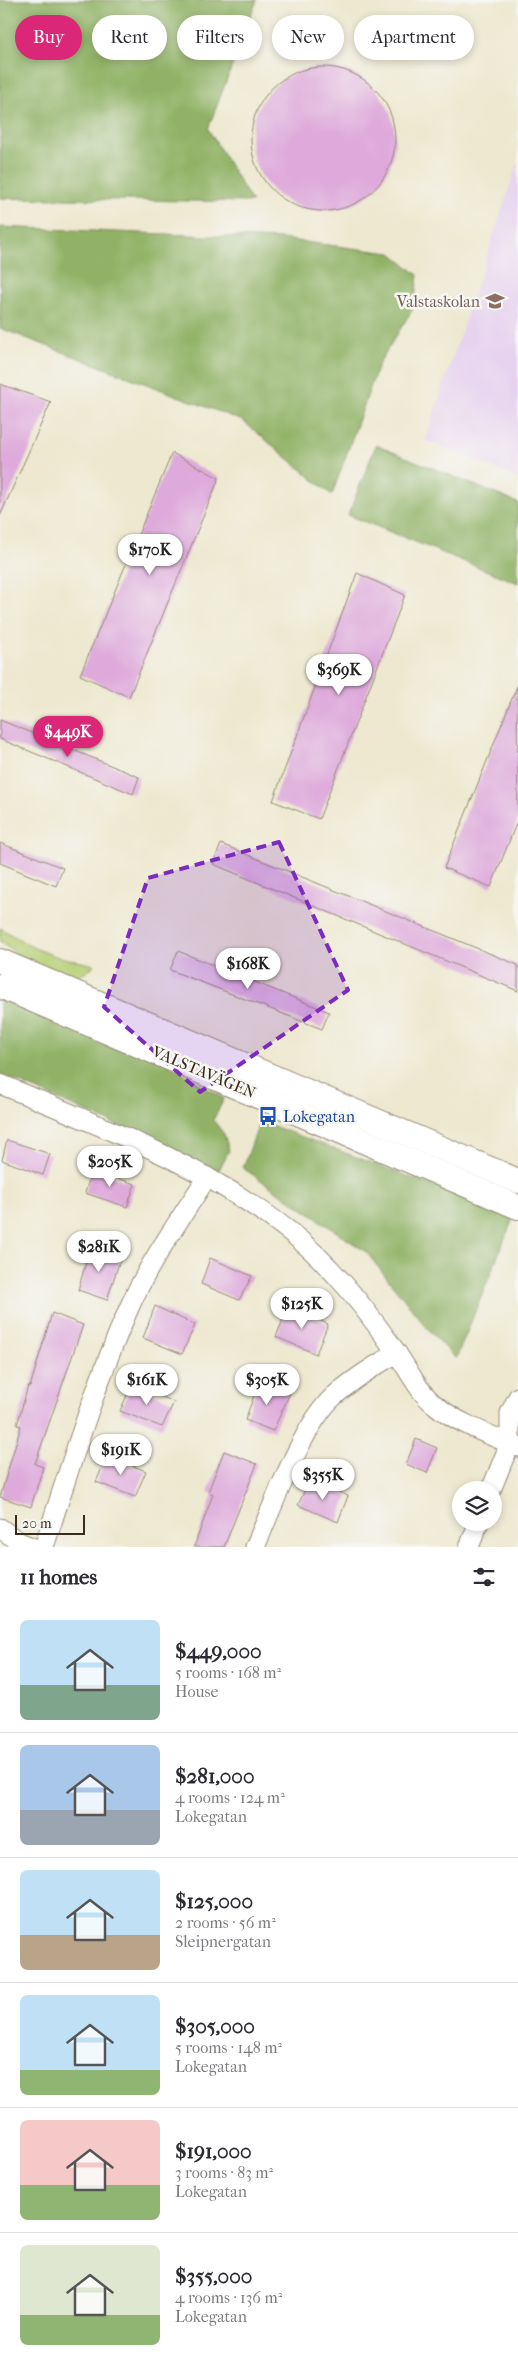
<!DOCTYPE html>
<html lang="en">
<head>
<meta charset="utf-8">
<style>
	body { margin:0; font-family:"IM FELL French Canon",serif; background:#f7f7f7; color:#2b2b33; height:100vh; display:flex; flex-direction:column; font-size:19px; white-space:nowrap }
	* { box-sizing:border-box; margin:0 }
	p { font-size:16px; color:#7c7c81 }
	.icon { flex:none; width:28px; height:28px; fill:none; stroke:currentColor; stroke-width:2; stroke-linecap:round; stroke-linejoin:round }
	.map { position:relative; height:1547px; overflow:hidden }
	.drawer { display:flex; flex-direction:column; background:#fff; flex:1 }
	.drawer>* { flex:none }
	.guide { position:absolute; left:15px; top:15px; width:489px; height:45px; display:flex; gap:10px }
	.controls { position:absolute; left:452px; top:1481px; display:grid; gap:10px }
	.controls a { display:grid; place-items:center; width:50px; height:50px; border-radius:50%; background:#fff; box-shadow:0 2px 8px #0003; font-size:25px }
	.scale { position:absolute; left:15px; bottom:12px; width:70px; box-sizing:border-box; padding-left:5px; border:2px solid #3b2a1e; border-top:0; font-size:14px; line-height:18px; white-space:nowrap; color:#3b2a1e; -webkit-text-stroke:4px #f6f6f2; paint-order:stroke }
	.price { position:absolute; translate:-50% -42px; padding:0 11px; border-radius:18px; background:#fff; color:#222; font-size:16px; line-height:32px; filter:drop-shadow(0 1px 2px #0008) }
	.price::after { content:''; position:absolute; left:50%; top:30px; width:15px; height:11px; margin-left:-8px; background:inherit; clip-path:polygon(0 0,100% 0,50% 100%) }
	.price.selected { background:#db2777; color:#fff }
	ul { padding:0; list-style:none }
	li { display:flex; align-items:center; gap:15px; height:125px; padding:0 20px }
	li+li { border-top:1px solid #e1e1e2 }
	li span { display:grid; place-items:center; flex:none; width:140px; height:100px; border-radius:8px; color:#555 }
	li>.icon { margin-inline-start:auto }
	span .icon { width:60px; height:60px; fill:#fffc; stroke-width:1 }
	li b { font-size:21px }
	h2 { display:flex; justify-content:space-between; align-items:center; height:60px; padding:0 20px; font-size:21px }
	.chip { padding:0 18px; border-radius:22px; background:#fff; box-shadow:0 2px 8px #0003; font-size:18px; line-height:45px }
	.chip.selected { background:#db2777; color:#fff }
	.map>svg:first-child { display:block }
	.built { fill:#e7d2ef }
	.green { fill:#b7cf74; stroke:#797c49 }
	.forest { fill:#91b266; stroke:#666e42 }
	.building { fill:#deaadb }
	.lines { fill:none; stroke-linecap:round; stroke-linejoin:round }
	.minor-casing { stroke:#948976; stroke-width:21 }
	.tertiary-casing { stroke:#948976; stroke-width:26 }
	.minor { stroke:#fff; stroke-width:19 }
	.tertiary { stroke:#fff; stroke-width:24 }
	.marked { fill:#7b2cbf; fill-opacity:0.2; stroke:#7b2cbf; stroke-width:4; stroke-dasharray:10 6; stroke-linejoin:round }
	.labels { text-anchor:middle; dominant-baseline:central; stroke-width:5; stroke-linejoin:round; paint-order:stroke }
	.education-label { font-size:16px; fill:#785e54; stroke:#f6f6f2; text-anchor:end }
	.street-label { font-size:16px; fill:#3b2a1e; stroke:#f6f6f2 }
	.transit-label { font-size:16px; fill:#164399; stroke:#f6f6f2; text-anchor:start }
</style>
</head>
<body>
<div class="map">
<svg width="518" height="1547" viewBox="0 0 518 1547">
	<rect width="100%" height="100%" fill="#f6f6f2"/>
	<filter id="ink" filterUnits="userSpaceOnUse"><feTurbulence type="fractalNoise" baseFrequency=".02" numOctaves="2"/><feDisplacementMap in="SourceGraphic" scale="10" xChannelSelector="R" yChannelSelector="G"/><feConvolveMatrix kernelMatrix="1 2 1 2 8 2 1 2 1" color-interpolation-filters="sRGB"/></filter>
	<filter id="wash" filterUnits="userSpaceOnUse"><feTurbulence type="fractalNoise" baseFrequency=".0096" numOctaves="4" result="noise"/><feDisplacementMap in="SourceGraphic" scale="20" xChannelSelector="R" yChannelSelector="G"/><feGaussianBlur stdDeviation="1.12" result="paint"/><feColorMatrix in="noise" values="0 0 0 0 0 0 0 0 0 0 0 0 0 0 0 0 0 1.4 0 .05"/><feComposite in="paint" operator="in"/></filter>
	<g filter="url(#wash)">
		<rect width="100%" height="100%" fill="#ede8cf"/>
		<path class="built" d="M518 162V479L425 440Z"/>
		<path class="green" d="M0 928 34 948 55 956 94 965C67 996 26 959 0 942Z"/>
		<g class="forest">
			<path d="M0 0H257L208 129 252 202 0 198Z"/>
			<path d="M0 227 281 239 391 253 418 275 414 307 379 363 332 495 243 421 0 328Z"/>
			<path d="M376 445 518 503V583L348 515Z"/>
			<path d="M0 998 166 1062 224 1099 213 1120 224 1134 229 1150 219 1170 0 1074Z"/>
			<path d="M260 1121 514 1216 456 1359 428 1329 366 1252 243 1168Z"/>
		</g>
		<g id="blocks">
			<g class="building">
				<circle cx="323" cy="139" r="72"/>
				<path d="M0 384 51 402 0 516Z"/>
				<path d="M172 453 219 478 129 697 80 675Z"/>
				<path d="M357 573 405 595 319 819 273 801Z"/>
				<path d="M517 686 518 819 491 887 444 868Z"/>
				<path d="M0 720 139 777 133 794 0 739Z"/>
				<path d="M0 843 63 868 56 886 0 863Z"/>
				<path d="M221 844 518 965V991L213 864Z"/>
				<path d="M178 951 329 1012 322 1029 170 970Z"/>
				<path d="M7 1140 50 1154 43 1175 2 1160Z"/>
				<path d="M92 1170 135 1184 127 1207 85 1193Z"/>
				<path d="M91 1245 121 1257 107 1300 78 1290Z"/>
				<path d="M210 1258 252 1276 239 1300 201 1284Z"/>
				<path d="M155 1306 195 1325 182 1354 143 1338Z"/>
				<path d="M288 1307 328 1324 316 1354 276 1337Z"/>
				<path d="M52 1313 83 1325 35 1464 43 1467 31 1507 0 1497 21 1426 17 1425 28 1386 30 1387Z"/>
				<path d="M259 1382 290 1393 273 1431 245 1420Z"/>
				<path d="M132 1384 174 1402 162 1427 120 1411Z"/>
				<path d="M416 1439 437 1448 427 1473 406 1464Z"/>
				<path d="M224 1451 257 1464 224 1547H194L213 1494 208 1492Z"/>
				<path d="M107 1456 146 1471 135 1497 96 1482Z"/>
				<path d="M310 1479 348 1496 338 1522 298 1505Z"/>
			</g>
		</g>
	</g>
	<g filter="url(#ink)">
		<use href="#blocks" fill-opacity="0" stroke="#948976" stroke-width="1"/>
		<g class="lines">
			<g class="minor-casing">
				<g id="minor">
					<path d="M0 1084C98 1125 205 1165 289 1231 332 1265 365 1308 396 1352 408 1369 418 1391 434 1404 457 1423 490 1435 518 1447"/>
					<path d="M491 1490 510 1443V1413L518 1397"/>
					<path d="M0 1528 19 1542 32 1547"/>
					<path d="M44 1547C70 1467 95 1385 129 1308 149 1262 180 1220 207 1177"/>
					<path d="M255 1547C273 1506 302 1426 333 1397 353 1379 374 1366 397 1353"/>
					<path d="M469 1547 479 1522"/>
				</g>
			</g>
			<g class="tertiary-casing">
				<g id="tertiary">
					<path d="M0 961 518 1181"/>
					<path d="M0 986 518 1207"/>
				</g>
			</g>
			<use href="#minor" class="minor"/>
			<use href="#tertiary" class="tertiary"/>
		</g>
	</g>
	<path class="marked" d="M279 842 348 990 200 1092 104 1007 148 878Z"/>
	<defs>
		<g id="school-bare" transform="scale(1.5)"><path d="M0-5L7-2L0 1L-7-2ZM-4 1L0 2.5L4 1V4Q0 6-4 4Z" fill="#8d6e63" stroke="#f6f6f2" stroke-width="2.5" paint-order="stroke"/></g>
		<g id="bus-bare" transform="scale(1.5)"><path d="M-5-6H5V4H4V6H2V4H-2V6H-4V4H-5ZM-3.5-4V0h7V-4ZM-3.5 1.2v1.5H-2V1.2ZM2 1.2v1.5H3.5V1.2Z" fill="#1a4fb4" stroke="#f6f6f2" stroke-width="2.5" paint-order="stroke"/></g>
	</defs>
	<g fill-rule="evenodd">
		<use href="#school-bare" x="495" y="301"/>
		<use href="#bus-bare" x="268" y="1116"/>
	</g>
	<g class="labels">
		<g class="education-label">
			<text x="480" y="301">Valstaskolan</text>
		</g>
		<g class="street-label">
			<text transform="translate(204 1072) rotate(23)">VALSTAVÄGEN</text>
		</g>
		<g class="transit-label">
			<text x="283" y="1116">Lokegatan</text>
		</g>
	</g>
</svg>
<div class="controls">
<a><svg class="icon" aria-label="layers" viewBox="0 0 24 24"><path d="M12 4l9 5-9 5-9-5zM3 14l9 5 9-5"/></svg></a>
</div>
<div class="scale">20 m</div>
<b class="price" style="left:150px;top:576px">$170K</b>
<b class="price" style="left:339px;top:696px">$369K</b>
<b class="price selected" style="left:68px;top:758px">$449K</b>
<b class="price" style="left:248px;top:990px">$168K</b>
<b class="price" style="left:110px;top:1188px">$205K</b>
<b class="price" style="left:99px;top:1273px">$281K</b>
<b class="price" style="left:302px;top:1330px">$125K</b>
<b class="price" style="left:147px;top:1406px">$161K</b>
<b class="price" style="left:267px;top:1406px">$305K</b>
<b class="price" style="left:121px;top:1476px">$191K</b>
<b class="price" style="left:323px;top:1501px">$355K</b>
<div class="guide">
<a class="chip selected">Buy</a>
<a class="chip">Rent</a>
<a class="chip">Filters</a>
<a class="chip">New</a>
<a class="chip">Apartment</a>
</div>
</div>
<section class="drawer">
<h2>11 homes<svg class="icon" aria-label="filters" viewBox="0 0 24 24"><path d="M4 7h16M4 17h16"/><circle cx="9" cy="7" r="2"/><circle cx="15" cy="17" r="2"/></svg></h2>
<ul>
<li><span style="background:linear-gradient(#bfe0f5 65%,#7fa58c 0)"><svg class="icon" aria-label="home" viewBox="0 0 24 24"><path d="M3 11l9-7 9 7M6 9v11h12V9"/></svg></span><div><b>$449,000</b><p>5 rooms · 168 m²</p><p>House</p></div></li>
<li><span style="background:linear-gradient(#a9c7e8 65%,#9aa5b1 0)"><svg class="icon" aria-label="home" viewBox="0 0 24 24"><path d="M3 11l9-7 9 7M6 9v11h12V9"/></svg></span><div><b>$281,000</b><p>4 rooms · 124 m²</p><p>Lokegatan</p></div></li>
<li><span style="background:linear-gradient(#bfe0f5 65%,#b9a48a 0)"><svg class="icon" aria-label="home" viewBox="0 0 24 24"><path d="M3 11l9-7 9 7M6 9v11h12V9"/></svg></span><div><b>$125,000</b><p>2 rooms · 56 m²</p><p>Sleipnergatan</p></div></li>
<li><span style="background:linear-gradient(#bfe0f5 75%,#8fb573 0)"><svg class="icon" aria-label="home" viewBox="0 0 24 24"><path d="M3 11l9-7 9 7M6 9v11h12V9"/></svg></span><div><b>$305,000</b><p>5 rooms · 148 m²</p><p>Lokegatan</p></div></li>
<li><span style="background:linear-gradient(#f6c9c9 65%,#8fb573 0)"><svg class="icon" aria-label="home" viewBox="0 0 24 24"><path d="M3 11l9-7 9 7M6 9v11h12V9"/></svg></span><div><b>$191,000</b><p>3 rooms · 83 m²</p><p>Lokegatan</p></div></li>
<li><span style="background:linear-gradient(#dfe7d0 70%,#8fb573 0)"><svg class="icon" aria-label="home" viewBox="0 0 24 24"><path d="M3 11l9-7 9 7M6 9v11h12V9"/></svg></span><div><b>$355,000</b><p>4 rooms · 136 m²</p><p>Lokegatan</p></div></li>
</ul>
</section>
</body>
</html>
